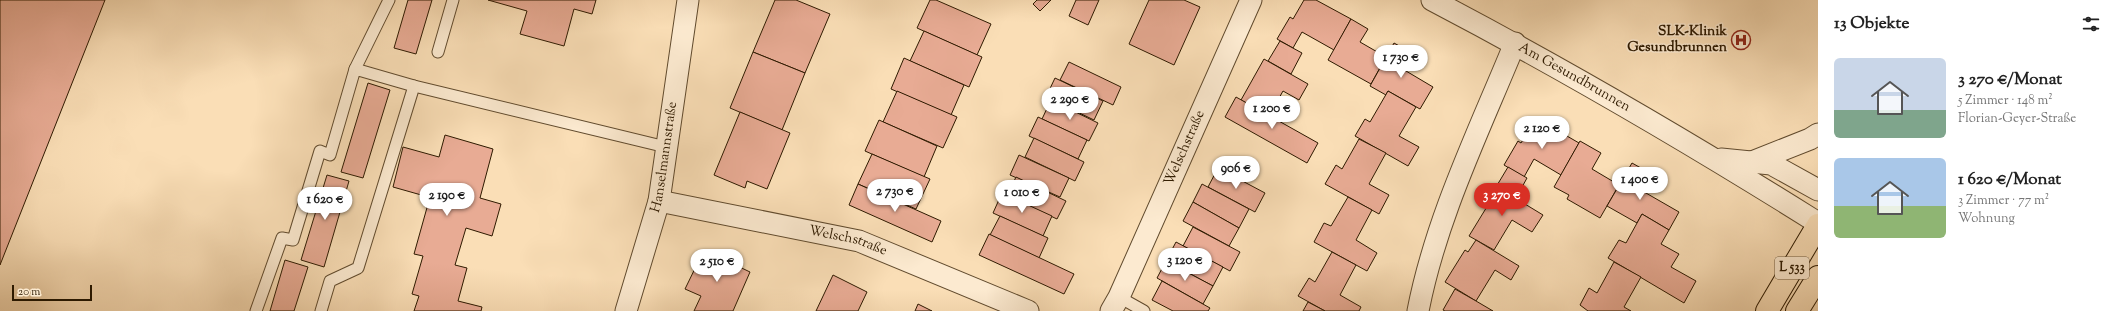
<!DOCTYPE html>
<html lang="de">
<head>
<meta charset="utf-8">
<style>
	body { margin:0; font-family:"Sorts Mill Goudy",serif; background:#f6f6f6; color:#222; height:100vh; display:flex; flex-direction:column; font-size:15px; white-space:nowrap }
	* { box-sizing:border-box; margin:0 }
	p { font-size:13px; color:#767676 }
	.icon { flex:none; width:22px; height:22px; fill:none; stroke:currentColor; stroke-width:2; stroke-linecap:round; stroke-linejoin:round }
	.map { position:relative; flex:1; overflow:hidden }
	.sheet { display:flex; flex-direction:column; background:#fff; width:300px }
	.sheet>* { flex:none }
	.scale { position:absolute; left:12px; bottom:10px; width:80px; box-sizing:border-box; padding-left:4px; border:2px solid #2e1a00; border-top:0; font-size:11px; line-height:14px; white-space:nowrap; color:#2e1a00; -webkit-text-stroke:3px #fcead0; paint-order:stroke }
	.price { position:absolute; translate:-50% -34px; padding:0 9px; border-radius:14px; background:#fff; color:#222; font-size:13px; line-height:26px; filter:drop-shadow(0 1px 2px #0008) }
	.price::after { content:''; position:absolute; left:50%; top:24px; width:12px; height:9px; margin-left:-6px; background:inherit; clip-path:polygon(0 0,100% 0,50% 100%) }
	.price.active { background:#d93025; color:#fff }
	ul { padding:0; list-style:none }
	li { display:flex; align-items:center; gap:12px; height:100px; padding:0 16px }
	li span { display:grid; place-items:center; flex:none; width:112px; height:80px; border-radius:6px; color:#555 }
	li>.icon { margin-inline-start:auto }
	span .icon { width:48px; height:48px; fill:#fffc; stroke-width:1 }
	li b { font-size:17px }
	h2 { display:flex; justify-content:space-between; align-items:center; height:48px; padding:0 16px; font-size:17px }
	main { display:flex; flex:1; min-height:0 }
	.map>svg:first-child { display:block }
	.building { fill:#e8ab94; stroke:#2e1a00 }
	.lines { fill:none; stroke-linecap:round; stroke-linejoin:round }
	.lane-casing { stroke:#614b2e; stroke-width:13 }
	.street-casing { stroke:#614b2e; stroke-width:23 }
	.primary-casing { stroke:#2e1a00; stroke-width:24 }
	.lane { stroke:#fcead0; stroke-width:11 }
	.street { stroke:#fcead0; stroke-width:21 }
	.primary { stroke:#fadeb6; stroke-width:22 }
	.labels { text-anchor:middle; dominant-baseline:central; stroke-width:3; stroke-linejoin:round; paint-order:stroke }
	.shield { fill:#fcead0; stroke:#6c583e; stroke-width:1 }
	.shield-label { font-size:13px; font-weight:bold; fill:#2e1a00 }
	.poi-label { font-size:14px; font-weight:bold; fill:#2e1a00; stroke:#fcead0; text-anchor:end }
	.street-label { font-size:14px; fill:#2e1a00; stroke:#fcead0 }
</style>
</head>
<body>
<main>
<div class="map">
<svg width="1818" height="311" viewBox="0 0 1818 311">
	<rect width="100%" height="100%" fill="#fadeb6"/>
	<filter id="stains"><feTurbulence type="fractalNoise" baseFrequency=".005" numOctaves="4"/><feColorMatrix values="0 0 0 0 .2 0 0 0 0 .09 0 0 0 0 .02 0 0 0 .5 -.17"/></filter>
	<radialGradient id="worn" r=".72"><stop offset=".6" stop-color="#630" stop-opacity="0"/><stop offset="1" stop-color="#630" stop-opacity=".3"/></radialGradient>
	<g class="building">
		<path d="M0 0H105L0 265Z"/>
		<path d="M408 0H432L416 54 394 48Z"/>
		<path d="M488 0H596L592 14 574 9 564 46 520 34 527 11Z"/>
		<path d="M775 0H796L830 14 805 73 753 52Z"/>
		<path d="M930 0H936L991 24 977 55 917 28Z"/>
		<path d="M1037 0H1051L1040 11 1033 4Z"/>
		<path d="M1076 0H1099L1088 25 1069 16Z"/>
		<path d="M1149 0H1184L1200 7 1174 65 1129 44Z"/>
		<path d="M1304 0H1316L1351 19 1334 50 1302 32 1293 48 1277 39 1290 17 1293 19Z"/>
		<path d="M1351 19 1368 29 1360 42 1386 57 1371 84 1328 60Z"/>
		<path d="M924 31 982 57 969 87 910 61Z"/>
		<path d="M1280 41 1302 53 1291 74 1268 61Z"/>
		<path d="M1394 43 1410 52 1401 68 1433 87 1420 109 1388 91 1386 95 1370 86Z"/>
		<path d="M753 52 805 73 782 130 730 108Z"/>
		<path d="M904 58 964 85 951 115 891 89Z"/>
		<path d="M1264 59 1308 84 1299 100 1283 91 1269 116 1241 100Z"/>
		<path d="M1069 62 1121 87 1113 105 1060 80Z"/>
		<path d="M1055 78 1103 101 1094 120 1046 97Z"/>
		<path d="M368 83 390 90 363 178 341 172Z"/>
		<path d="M897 91 957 117 943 148 883 122Z"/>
		<path d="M1388 91 1416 107 1399 136 1419 147 1408 166 1355 136 1365 119 1370 122Z"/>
		<path d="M1236 97 1318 143 1307 163 1225 117Z"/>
		<path d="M1051 100 1098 123 1089 141 1042 119Z"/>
		<path d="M740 112 790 133 767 189 747 181 745 188 714 175Z"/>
		<path d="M1038 117 1087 140 1078 159 1029 136Z"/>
		<path d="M1536 118 1579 143 1561 175 1534 159 1524 177 1504 165 1518 141 1521 143Z"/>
		<path d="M879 120 937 146 924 177 865 151Z"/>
		<path d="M445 135 493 149 480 198 501 204 492 236 466 228 455 265 467 268 458 301 482 307 481 311H414L419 296 412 294 423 256 414 254 428 204 437 206 439 200 393 187 403 147 439 157Z"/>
		<path d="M1034 138 1084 162 1075 181 1025 157Z"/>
		<path d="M1359 139 1386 153 1369 184 1389 195 1379 214 1325 184 1336 165 1342 169Z"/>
		<path d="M1580 141 1601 153 1592 169 1619 185 1600 218 1567 199 1569 195 1554 187Z"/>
		<path d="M872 154 930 179 916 209 858 184Z"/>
		<path d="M1019 155 1069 178 1060 197 1010 175Z"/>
		<path d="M1632 163 1648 172 1639 189 1679 212 1669 230 1642 214 1637 223 1607 206Z"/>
		<path d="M1508 167 1527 178 1516 198 1496 187Z"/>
		<path d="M1218 168 1265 193 1255 212 1208 187Z"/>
		<path d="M327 175 349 181 324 267 301 260Z"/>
		<path d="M1016 177 1066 201 1057 219 1007 196Z"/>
		<path d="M858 184 941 221 932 242 849 205Z"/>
		<path d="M1202 184 1249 209 1239 228 1193 202Z"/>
		<path d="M1492 184 1543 215 1532 232 1512 220 1494 250 1469 236 1488 205 1481 201Z"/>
		<path d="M1002 193 1052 216 1043 236 993 213Z"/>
		<path d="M1348 197 1372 210 1356 240 1377 253 1367 271 1314 242 1324 223 1331 226Z"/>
		<path d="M1193 202 1239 228 1229 246 1183 221Z"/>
		<path d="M1642 214 1669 230 1661 244 1679 254 1671 267 1696 281 1684 303 1608 258 1619 240 1626 243Z"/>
		<path d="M1000 216 1048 238 1039 258 990 235Z"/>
		<path d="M1193 227 1240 252 1230 271 1183 246Z"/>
		<path d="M989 234 1074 274 1064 294 979 255Z"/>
		<path d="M1476 240 1519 266 1511 280 1495 270 1476 301 1445 282 1465 250 1468 252Z"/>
		<path d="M1176 242 1223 267 1213 286 1166 261Z"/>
		<path d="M704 250 750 272 733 311H694L701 296 685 289Z"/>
		<path d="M1332 252 1356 265 1340 295 1361 307 1359 311H1325L1298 296 1309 278 1315 282Z"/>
		<path d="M285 260 308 267 294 311H270Z"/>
		<path d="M1166 261 1213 286 1203 304 1157 278Z"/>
		<path d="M1614 262 1641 277 1624 307 1631 311H1588L1580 305 1589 288 1597 293Z"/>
		<path d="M833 275 867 292 858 311H816Z"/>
		<path d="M1162 281 1210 308 1208 311H1173L1152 300Z"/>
		<path d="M1455 289 1476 301 1493 311H1445L1443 310Z"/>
		<path d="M1308 302 1325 311H1303Z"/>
		<path d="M918 304 932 311H915Z"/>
	</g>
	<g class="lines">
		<g class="lane-casing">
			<g id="lane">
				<path d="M438 52 453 0"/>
				<path d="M355 69 389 0"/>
				<path d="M1119 297 1144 311"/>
				<path d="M256 311 282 238 293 240 320 151 330 155 355 69 414 86"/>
				<path d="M321 311 330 281 358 268 414 86 666 147"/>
			</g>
		</g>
		<g class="street-casing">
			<g id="street">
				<path id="s1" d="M1432 0C1564 69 1692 144 1818 223"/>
				<path d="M1721 159 1771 164 1818 190"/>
				<path d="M1752 162 1810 139 1818 134"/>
				<path id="s2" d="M659 201 859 241 1028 311"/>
				<path id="s3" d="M626 311 659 201 688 0"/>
				<path id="s4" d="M1111 311 1119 297 1251 0"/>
				<path d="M1418 311C1436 218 1479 131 1515 43"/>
			</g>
		</g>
		<g class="primary-casing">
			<g id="primary">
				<path d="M1767 311 1818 225"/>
				<path d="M1797 311 1818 277"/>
			</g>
		</g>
		<use href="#lane" class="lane"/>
		<use href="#street" class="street"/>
		<use href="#primary" class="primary"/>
	</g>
	<defs>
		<g id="hospital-ring" transform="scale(1)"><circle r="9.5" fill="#fcead0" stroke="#8f2418" stroke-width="1.5"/><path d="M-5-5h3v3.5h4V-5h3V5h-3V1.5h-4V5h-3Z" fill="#8f2418"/></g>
	</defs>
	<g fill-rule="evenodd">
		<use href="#hospital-ring" x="1741" y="40"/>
	</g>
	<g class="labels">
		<rect class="shield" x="1775" y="257" width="34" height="22" rx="3"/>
		<g class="shield-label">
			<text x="1792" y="268">L 533</text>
		</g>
		<g class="poi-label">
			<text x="1727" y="32">SLK-Klinik<tspan x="1727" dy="16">Gesundbrunnen</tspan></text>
		</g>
		<g class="street-label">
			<text stroke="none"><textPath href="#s1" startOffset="162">Am Gesundbrunnen</textPath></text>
			<text stroke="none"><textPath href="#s4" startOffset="179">Welschstraße</textPath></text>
			<text stroke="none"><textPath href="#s3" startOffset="159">Hanselmannstraße</textPath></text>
			<text stroke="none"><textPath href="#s2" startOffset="193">Welschstraße</textPath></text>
		</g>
	</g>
	<rect width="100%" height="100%" filter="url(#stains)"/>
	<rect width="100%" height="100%" fill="url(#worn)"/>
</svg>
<div class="scale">20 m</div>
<b class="price" style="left:1401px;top:79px">1 730 €</b>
<b class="price" style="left:1070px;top:121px">2 290 €</b>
<b class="price" style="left:1272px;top:130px">1 200 €</b>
<b class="price" style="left:1542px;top:150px">2 120 €</b>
<b class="price" style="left:1236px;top:190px">906 €</b>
<b class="price" style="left:1640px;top:201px">1 400 €</b>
<b class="price" style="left:895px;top:213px">2 730 €</b>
<b class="price" style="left:1022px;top:214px">1 010 €</b>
<b class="price" style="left:447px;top:217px">2 190 €</b>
<b class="price active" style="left:1502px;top:217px">3 270 €</b>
<b class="price" style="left:325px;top:221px">1 620 €</b>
<b class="price" style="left:1185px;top:282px">3 120 €</b>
<b class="price" style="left:717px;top:283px">2 510 €</b>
</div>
<section class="sheet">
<h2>13 Objekte<svg class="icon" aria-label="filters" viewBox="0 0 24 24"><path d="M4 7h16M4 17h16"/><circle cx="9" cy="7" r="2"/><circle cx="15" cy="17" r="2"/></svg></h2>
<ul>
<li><span style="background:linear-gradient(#c9d6e8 65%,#7fa58c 0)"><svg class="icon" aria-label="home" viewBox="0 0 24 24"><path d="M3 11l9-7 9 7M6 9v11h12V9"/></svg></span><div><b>3 270 €/Monat</b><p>5 Zimmer · 148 m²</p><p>Florian-Geyer-Straße</p></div></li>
<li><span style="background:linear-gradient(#a9c7e8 60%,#8fb573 0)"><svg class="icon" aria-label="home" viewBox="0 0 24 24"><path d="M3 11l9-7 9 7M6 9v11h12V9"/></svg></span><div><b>1 620 €/Monat</b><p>3 Zimmer · 77 m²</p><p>Wohnung</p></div></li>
</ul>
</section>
</main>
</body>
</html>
